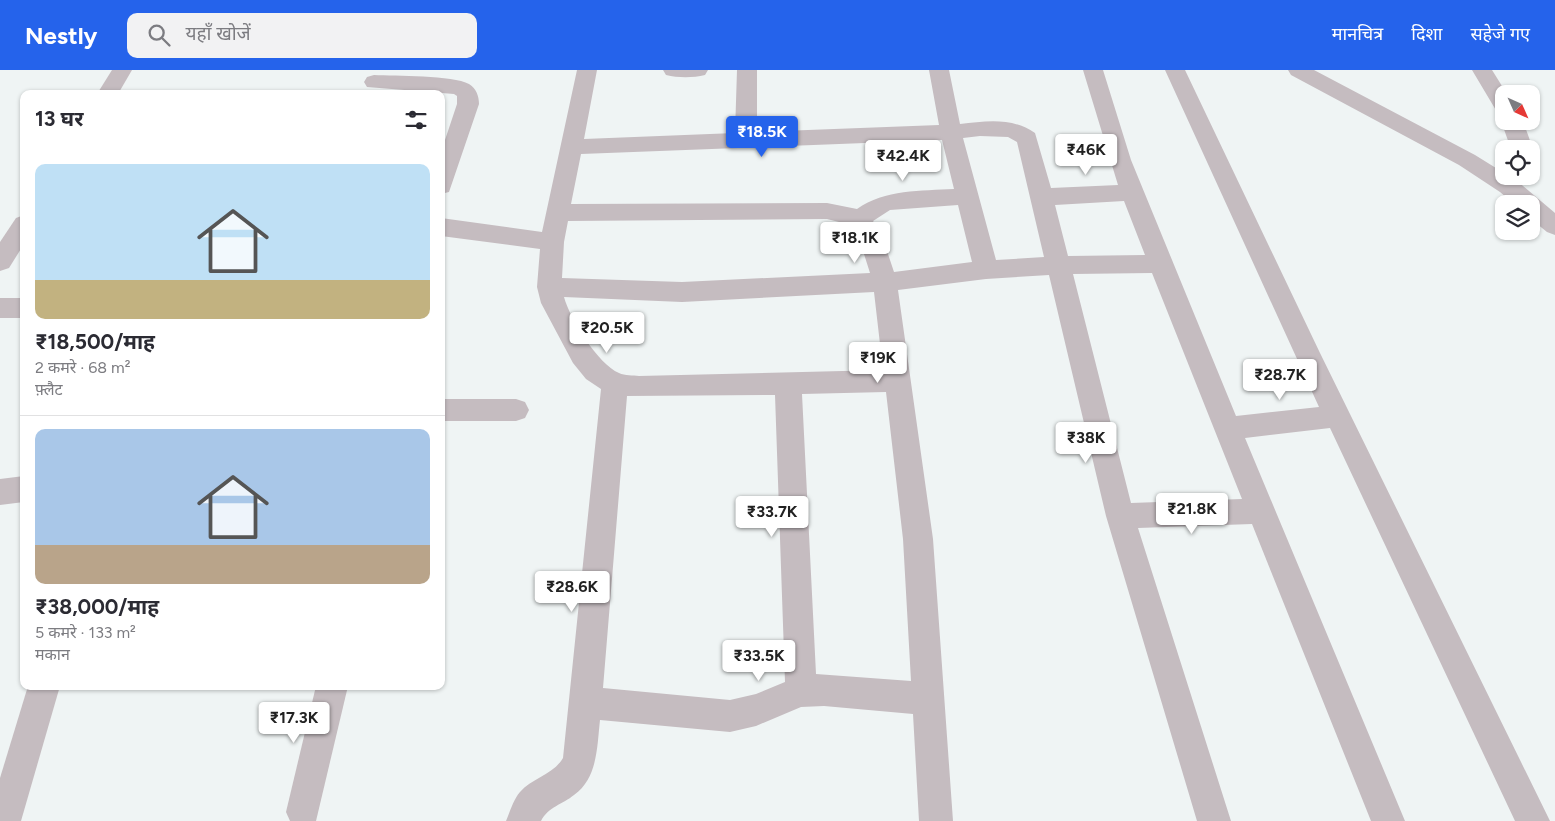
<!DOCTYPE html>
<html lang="hi">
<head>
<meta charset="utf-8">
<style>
	body { margin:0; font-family:Figtree,"Noto Sans Devanagari",sans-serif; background:#f2f2f3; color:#2b2b33; height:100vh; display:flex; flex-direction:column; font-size:19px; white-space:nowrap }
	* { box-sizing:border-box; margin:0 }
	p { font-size:16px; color:#7c7c81 }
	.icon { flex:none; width:28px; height:28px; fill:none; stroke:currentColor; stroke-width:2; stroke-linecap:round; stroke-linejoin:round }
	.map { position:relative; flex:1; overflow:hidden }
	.panel { position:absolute; left:20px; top:20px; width:425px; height:600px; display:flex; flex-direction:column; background:#fff; border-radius:10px; box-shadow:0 1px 4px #0004 }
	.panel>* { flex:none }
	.needle { width:32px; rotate:135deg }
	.tools { position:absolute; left:1495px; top:15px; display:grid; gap:10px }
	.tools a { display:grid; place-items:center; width:45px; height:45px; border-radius:10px; background:#fff; box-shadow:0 1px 4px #0004; font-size:25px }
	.price { position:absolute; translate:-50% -42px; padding:0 11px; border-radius:5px; background:#fff; color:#222; font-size:16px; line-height:32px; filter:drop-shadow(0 1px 2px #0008) }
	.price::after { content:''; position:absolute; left:50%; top:30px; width:15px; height:11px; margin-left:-8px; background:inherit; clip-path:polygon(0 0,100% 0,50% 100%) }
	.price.selected { background:#2563eb; color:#fff }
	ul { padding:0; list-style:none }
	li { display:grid; align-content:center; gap:10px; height:265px; padding:0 15px }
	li+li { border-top:1px solid #e1e1e2 }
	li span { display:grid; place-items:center; height:155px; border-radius:10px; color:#555 }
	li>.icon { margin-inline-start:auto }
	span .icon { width:90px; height:90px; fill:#fffc; stroke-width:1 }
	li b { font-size:21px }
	h2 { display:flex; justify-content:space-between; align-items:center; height:60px; padding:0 15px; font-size:21px }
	header { display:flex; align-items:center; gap:30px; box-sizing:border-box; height:70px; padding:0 25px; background:#2563eb; color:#fff }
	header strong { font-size:24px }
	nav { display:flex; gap:28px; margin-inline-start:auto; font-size:18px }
	.search { width:350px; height:45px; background:#f2f2f3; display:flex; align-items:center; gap:12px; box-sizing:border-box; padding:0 18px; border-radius:10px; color:#7c7c81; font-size:19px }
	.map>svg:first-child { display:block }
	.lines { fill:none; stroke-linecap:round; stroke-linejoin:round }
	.minor { fill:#c5bcc0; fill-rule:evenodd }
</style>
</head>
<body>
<header>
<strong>Nestly</strong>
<div class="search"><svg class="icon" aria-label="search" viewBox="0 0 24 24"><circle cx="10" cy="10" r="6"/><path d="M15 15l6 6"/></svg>यहाँ खोजें</div>
<nav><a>मानचित्र</a><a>दिशा</a><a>सहेजे गए</a></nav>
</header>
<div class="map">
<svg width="1555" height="751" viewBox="0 0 1555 751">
	<rect width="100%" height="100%" fill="#eff4f4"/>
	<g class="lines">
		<g class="minor">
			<path d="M112 0H132L118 24H97Z"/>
			<path d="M577 0H597L584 69 735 63 737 0H757V62L939 55 929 0H949L960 54C986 51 1012 47 1035 63L1051 118 1118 115 1083 0H1103L1131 90 1236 346 1319 337 1165 0H1185L1320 283 1550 751H1515L1330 358 1245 368 1405 751H1371L1252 454 1138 458 1231 751H1197L1106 446 1049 205 986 209 898 220 933 469 953 751H919L913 644 824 636 801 637 756 656 730 662 600 650C597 676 598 708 574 725 563 734 548 737 541 751H506C510 742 513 730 520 722 532 708 553 705 563 688L601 319 586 309 573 293 541 233 537 217 540 179 441 166V148L542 162ZM980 66 1008 67 1017 72 1044 187 996 190 963 68ZM942 70 954 119C921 121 885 119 857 139L827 133 571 134 581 84ZM1124 131 1145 185 1068 186 1055 135ZM958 135 972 192 894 202 881 163 873 151 890 140ZM827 149 851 155 858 165 870 203 682 212 562 208 564 172 568 151ZM1152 203 1242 429 1131 433 1073 204ZM874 222 883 300 639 306C633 305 625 306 619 303 598 294 570 249 564 227L682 232ZM886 322 903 469 911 611 816 604 802 324ZM775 325 785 612 756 624 730 630 603 618 627 326Z"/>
			<path d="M663 0H708L705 5C693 8 678 8 666 5Z"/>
			<path d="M1288 0H1314L1475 85 1504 103V106H1510L1516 110 1555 143V165L1547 162 1531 149V134H1514L1500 122 1459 95 1291 5Z"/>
			<path d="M1472 0H1492L1507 24H1504V44L1497 42Z"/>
			<path d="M374 5C395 6 453 5 469 14 476 18 479 26 479 34L449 122 441 124V82L457 34V26L454 24 367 17 364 12 367 7Z"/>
			<path d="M1504 47V51H1523L1533 79 1531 82V79H1511L1501 51Z"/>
			<path d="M24 145V174L9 198 0 201V172L16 148Z"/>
			<rect x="0" y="228" width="24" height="20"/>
			<path d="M441 329H516L525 332 529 340 525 348 516 351H441Z"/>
			<path d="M24 406V432L0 435V409Z"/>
			<path d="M28 616H60L21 751H0V708Z"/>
			<path d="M316 616H348L316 751H290L286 742Z"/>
		</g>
	</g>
</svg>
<div class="tools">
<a><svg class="needle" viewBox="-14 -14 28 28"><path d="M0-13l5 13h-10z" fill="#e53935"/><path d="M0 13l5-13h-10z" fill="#7c7c81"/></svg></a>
<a><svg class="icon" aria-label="locate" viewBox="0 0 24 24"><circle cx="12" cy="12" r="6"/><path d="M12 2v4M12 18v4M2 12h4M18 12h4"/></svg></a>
<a><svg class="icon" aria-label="layers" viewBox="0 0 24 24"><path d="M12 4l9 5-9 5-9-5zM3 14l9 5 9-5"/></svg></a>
</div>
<b class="price selected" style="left:762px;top:88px">₹18.5K</b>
<b class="price" style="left:1086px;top:106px">₹46K</b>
<b class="price" style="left:903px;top:112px">₹42.4K</b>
<b class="price" style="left:855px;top:194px">₹18.1K</b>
<b class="price" style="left:607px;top:284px">₹20.5K</b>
<b class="price" style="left:878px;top:314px">₹19K</b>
<b class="price" style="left:1280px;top:331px">₹28.7K</b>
<b class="price" style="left:1086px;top:394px">₹38K</b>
<b class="price" style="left:1192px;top:465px">₹21.8K</b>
<b class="price" style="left:772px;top:468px">₹33.7K</b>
<b class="price" style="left:572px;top:543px">₹28.6K</b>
<b class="price" style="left:759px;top:612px">₹33.5K</b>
<b class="price" style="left:294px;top:674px">₹17.3K</b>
<section class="panel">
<h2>13 घर<svg class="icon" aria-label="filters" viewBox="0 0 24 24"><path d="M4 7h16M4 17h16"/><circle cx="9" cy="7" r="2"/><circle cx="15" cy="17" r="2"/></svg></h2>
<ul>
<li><span style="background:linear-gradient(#bfe0f5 75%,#c2b280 0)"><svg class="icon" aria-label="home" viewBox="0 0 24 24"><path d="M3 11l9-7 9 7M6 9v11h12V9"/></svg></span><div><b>₹18,500/माह</b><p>2 कमरे · 68 m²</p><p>फ़्लैट</p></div></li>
<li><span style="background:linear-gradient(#a9c7e8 75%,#b9a48a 0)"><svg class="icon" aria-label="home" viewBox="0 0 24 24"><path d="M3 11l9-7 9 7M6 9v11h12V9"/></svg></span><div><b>₹38,000/माह</b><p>5 कमरे · 133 m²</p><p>मकान</p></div></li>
</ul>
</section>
</div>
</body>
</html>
